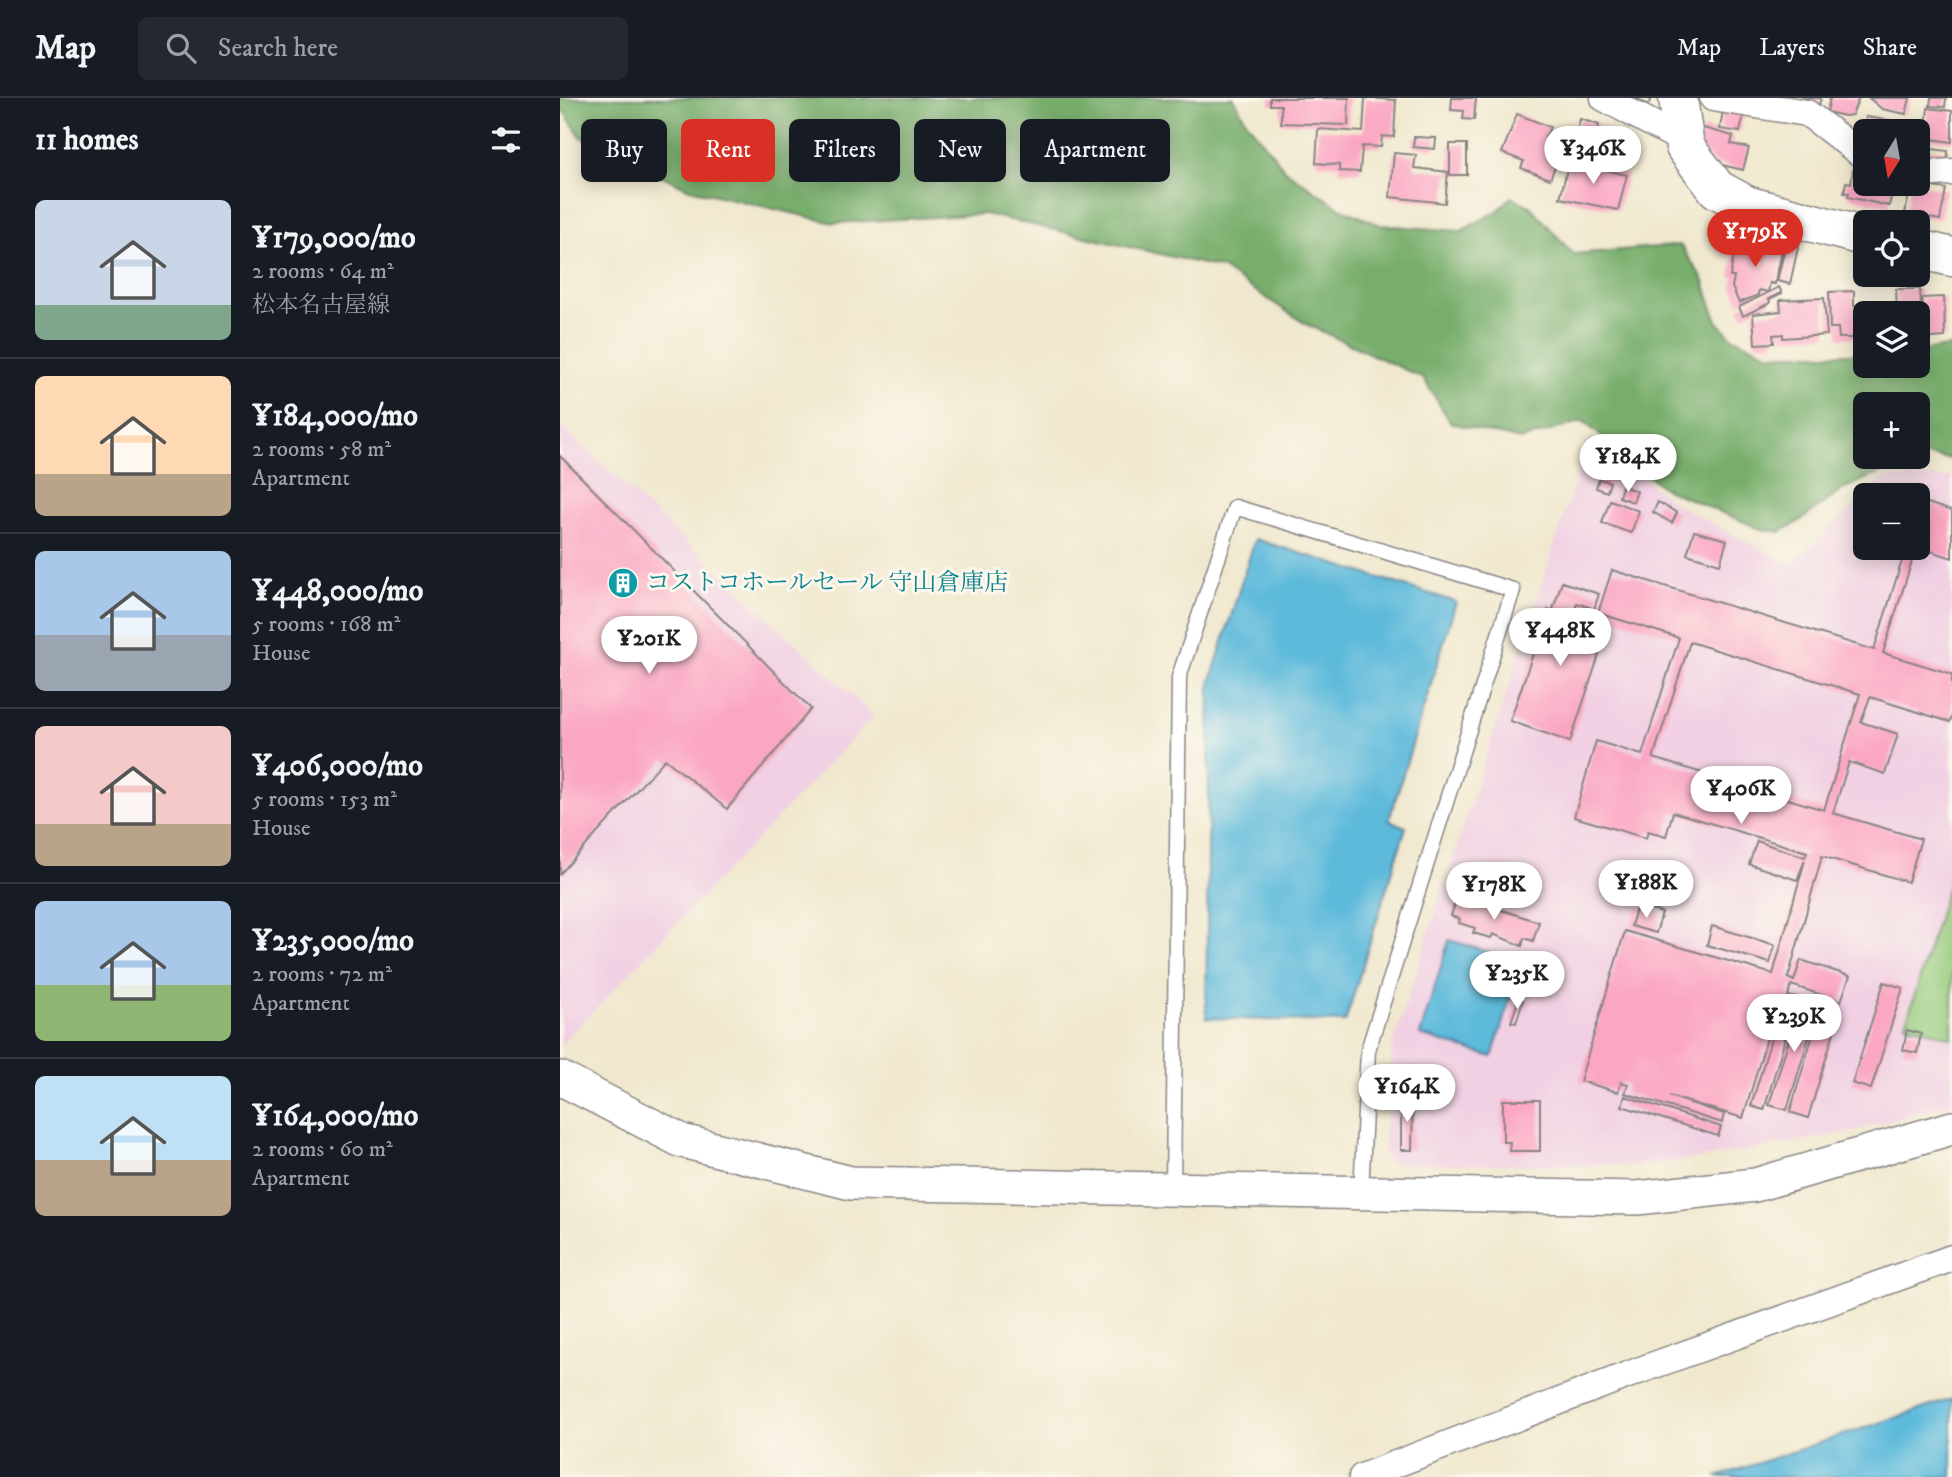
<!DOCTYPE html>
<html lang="en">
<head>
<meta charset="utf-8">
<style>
	body { margin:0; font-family:"IM FELL DW Pica","Noto Serif JP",serif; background:#242831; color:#f1f3f6; height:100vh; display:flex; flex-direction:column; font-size:26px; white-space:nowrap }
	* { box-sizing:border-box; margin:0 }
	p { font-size:23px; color:#9ea1a6 }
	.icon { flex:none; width:38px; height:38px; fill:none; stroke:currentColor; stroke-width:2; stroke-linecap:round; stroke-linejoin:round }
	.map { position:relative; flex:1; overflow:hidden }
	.sheet { display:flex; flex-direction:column; background:#171b24; width:560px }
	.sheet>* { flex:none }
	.top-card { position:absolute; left:21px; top:21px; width:665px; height:63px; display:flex; gap:14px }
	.needle { width:46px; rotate:191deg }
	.fabs { position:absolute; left:1293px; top:21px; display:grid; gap:14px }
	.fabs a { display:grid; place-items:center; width:77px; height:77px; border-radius:10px; background:#171b24; box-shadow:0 4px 18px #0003; font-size:35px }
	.price { position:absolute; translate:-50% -60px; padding:0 16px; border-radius:24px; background:#fff; color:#222; font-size:23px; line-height:46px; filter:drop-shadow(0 2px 4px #0008) }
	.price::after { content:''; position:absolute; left:50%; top:42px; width:21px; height:16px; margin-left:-10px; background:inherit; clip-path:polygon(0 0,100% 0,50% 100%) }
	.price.on { background:#d93025; color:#fff }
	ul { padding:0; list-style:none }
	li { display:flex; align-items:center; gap:21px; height:175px; padding:0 35px }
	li+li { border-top:2px solid #363941 }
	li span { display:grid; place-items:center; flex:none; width:196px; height:140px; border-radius:10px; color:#555 }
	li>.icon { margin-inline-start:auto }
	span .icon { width:84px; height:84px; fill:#fffc; stroke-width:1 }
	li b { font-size:30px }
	h2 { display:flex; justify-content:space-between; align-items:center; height:84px; padding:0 35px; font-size:30px }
	.chip { padding:0 24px; border-radius:10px; background:#171b24; box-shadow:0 4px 18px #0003; font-size:24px; line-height:63px }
	.chip.on { background:#d93025; color:#fff }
	header { display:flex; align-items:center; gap:42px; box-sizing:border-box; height:98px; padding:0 35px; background:#171b24; border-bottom:2px solid #363941 }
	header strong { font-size:33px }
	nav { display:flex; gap:38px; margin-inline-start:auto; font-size:24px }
	.search { width:490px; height:63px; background:#242831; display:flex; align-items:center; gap:18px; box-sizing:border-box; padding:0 24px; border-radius:10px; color:#9ea1a6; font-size:26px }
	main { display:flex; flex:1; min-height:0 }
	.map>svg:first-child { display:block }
	.built { fill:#f1d0e3 }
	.green { fill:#96ca7c; stroke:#5c765c; stroke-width:2 }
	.forest { fill:#78ae6c; stroke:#4d6854; stroke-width:2; fill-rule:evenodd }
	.water { fill:#5dbadb; stroke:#406e8b; stroke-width:2 }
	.building { fill:#fba6c2; fill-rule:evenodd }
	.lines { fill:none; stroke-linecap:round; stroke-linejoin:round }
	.service-casing { stroke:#898584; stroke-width:17 }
	.minor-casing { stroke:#898584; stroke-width:29 }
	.tertiary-casing { stroke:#898584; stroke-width:36 }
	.secondary-casing { stroke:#898584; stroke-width:41 }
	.service { stroke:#fff; stroke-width:14 }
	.minor { stroke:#fff; stroke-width:26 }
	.tertiary { stroke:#fff; stroke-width:33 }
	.secondary { stroke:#fff; stroke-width:38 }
	.labels { text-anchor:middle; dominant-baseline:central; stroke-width:6; stroke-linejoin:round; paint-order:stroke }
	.culture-label { font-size:24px; fill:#0d838f; stroke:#fbf7ec; text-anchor:start }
</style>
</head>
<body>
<header>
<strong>Map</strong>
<div class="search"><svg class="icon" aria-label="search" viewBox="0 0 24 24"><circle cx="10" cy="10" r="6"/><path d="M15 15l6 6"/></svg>Search here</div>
<nav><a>Map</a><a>Layers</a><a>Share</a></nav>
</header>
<main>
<section class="sheet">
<h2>11 homes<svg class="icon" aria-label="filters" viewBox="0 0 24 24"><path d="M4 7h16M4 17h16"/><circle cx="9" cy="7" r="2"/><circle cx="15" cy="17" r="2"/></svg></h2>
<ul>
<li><span style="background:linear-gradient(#c9d6e8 75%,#7fa58c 0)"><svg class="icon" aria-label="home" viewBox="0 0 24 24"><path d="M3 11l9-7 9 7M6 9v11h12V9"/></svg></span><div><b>¥179,000/mo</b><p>2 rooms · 64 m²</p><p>松本名古屋線</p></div></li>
<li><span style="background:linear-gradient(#ffd9b3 70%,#b9a48a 0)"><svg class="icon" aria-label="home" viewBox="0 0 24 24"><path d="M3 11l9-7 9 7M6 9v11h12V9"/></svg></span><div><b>¥184,000/mo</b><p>2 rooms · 58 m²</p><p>Apartment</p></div></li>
<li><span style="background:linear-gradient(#a9c7e8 60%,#9aa5b1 0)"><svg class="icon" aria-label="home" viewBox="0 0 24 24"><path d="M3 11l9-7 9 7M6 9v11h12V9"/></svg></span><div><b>¥448,000/mo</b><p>5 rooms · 168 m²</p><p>House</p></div></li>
<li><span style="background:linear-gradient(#f6c9c9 70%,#b9a48a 0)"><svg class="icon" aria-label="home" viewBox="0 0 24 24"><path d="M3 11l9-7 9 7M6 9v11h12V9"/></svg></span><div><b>¥406,000/mo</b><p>5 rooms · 153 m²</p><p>House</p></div></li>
<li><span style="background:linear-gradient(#a9c7e8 60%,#8fb573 0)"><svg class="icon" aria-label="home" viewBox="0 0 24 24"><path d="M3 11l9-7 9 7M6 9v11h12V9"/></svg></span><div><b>¥235,000/mo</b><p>2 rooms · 72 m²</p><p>Apartment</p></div></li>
<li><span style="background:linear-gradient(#bfe0f5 60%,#b9a48a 0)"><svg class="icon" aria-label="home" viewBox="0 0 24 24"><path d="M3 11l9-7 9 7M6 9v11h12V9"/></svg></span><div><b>¥164,000/mo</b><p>2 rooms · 60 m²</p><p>Apartment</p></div></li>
</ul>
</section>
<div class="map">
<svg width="1392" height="1379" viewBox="0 0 1392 1379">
	<rect width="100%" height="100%" fill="#fbf7ec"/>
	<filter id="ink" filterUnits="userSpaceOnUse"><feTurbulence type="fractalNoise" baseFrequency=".0143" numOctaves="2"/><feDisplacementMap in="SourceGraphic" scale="14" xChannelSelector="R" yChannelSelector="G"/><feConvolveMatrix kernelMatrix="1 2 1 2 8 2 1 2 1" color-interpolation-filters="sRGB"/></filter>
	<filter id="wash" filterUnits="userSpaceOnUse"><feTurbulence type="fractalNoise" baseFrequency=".00686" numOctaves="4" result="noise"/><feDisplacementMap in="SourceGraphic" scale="28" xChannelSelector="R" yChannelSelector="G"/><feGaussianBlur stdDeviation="1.57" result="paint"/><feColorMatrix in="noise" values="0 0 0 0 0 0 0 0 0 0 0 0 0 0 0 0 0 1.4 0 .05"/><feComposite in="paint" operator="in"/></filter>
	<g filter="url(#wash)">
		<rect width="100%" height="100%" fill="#f0e8ce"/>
		<g class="built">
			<path d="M0 327 314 618 0 948Z"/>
			<path d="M1029 340 1116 406 1231 467 1306 397V450H1358V397H1306L1324 380 1392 379V1005L1288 1035 1129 1062 1069 1067 834 1066 823 1057 832 949Z"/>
		</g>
		<path class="green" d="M1392 774V940L1346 926Z"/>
		<path class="forest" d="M0 0H674L685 21 726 73 780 110 820 127 901 133 938 113 951 99 970 108 1013 156 1120 147 1143 181 1157 223 1171 239 1210 256H1305L1306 268H1358V254L1392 248V361L1362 357 1285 390 1237 425 1220 434 1201 431 1103 390 1023 323 960 342 891 325 863 280 746 226 661 170 425 116 274 125 130 91 22 40 0 8ZM1306 306H1358V359H1306Z"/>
		<g class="water">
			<path d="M695 441 896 504 829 722 846 729 785 924 646 920 650 585Z"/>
			<path d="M889 842 961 864 932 959 860 937Z"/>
			<path d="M1392 1301V1379H1156Z"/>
		</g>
		<g id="blocks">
			<g class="building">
				<path d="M710 0H789L788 27 721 25V7H710Z"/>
				<path d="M805 0 836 2 834 39 822 38 821 49 802 48 800 74 779 73V67L756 65 758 31 803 34Z"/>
				<path d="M892 0H916L914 22 903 21 904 13 891 12Z"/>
				<path d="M1075 0H1092L1088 7Z"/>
				<path d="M1239 0H1261L1259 7Z"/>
				<path d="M1270 0H1299L1292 17 1285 18 1267 14Z"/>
				<path d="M1309 0H1350L1346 16 1322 11Z"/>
				<path d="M1371 0H1386L1385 9 1370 8Z"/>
				<path d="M1368 10 1392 13V44L1364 40Z"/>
				<path d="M1163 12 1184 16 1180 34 1160 31Z"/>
				<path d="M957 16 990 29 985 40 1003 48 990 81 961 70 964 63 942 55Z"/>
				<path d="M1306 19 1341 24 1340 33H1304Z"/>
				<path d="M1020 21 1039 27 1035 46 1015 41Z"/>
				<path d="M1143 30 1173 38 1171 46 1189 50 1183 72 1154 65 1138 47Z"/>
				<path d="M854 39 876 40 875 51 853 49Z"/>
				<rect x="890" y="46" width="17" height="31"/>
				<path d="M1364 50 1388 53 1387 67 1362 64Z"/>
				<path d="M834 55 856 57 854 70 888 74 885 105 830 99Z"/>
				<path d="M1009 63 1067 77 1058 112 1000 100Z"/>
				<path d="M1293 72 1306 74V86H1334L1329 108 1288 99 1289 95H1284L1286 84 1291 85Z"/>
				<path d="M1351 86 1386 91 1380 122 1345 115Z"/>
				<path d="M1186 141 1223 149 1215 186 1210 185 1208 194 1199 192 1198 197 1179 205 1172 189 1174 179H1170L1175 150 1184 151Z"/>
				<path d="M1227 142 1239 145 1230 186 1217 183Z"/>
				<path d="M1219 189 1222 195 1209 201 1210 205 1183 218 1179 209Z"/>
				<path d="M1336 191H1360L1362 230V200L1384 199 1385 239 1358 241V215H1337Z"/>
				<path d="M1294 193V208L1334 206V215H1306V240H1279L1278 230H1270L1269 194Z"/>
				<path d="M1264 200 1267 237 1223 240V236L1213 237 1214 245 1195 246 1193 216 1221 213 1220 202Z"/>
				<path d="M0 358 251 611 167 711 105 661 0 776Z"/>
				<path d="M1039 381 1050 384 1047 394 1036 390Z"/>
				<path d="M1062 388 1077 393 1073 404 1059 399Z"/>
				<path d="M1050 402 1079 413 1071 435 1042 425Z"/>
				<path d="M1358 402 1392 413V460L1358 449Z"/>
				<path d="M1098 404 1117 415 1112 425 1093 414Z"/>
				<path d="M1134 433 1167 442 1160 466 1127 456Z"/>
				<path d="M1346 450H1356L1323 555 1392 576V618L1390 624 1310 599 1301 624 1338 636 1325 676 1289 664 1273 715 1361 741 1348 784 1262 758 1228 880 1234 883 1241 862 1290 878 1281 903 1231 887 1228 898 1237 900 1204 1012 1191 1008 1220 911 1216 910 1183 1020 1109 998 1164 1016 1162 1025 1065 995 1068 986 1061 984 1058 994 1020 983 1065 833 1213 876 1245 762 1237 782 1189 766 1197 743 1245 759 1247 754 1113 714 1106 738 1088 733 1086 740 1014 719 1036 643 1082 657 1119 540 1038 515 1052 472 1314 552ZM1130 544 1300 596 1264 712 1093 660Z"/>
				<path d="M1002 484 1039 496 1034 511 1017 505 1012 521 1047 533 1010 644 950 623 988 512 992 514Z"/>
				<path d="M897 798 979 824 973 843 964 840 962 848 933 836 931 840 913 835 915 830 899 825 900 821 891 818Z"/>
				<path d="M1077 808 1102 815 1096 835 1071 828Z"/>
				<path d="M1152 828 1215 847 1210 865 1147 847Z"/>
				<path d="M1324 884 1343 890 1311 991 1292 985Z"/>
				<path d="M959 901 963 902 956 925 951 924Z"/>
				<path d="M1241 901 1259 906 1227 1012 1209 1007Z"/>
				<path d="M1261 909 1280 914 1248 1020 1230 1014Z"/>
				<path d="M1347 932 1361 936 1357 955 1343 952Z"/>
				<path d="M1065 998 1161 1029 1158 1038 1062 1008Z"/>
				<path d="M841 1000H853L852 1052H841Z"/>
				<path d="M943 1002H980V1053H949L950 1044H943Z"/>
			</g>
		</g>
	</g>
	<g filter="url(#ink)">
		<use href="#blocks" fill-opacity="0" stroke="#898584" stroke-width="2"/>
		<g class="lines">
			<g class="service-casing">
				<path id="service" d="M613 1091 619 579 675 409 953 492 808 952 801 1095"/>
			</g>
			<g class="minor-casing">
				<g id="minor">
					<path d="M1044 0 1124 43"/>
					<path d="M1153 0 1247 15 1306 60"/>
					<path d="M1358 76 1392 74"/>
					<path d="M802 1379 1086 1270 1392 1160"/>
				</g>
			</g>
			<g class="tertiary-casing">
				<path id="tertiary" d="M0 980 122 1043 291 1085 1077 1100 1195 1087 1392 1030"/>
			</g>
			<g class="secondary-casing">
				<g id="secondary">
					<path d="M1118 0 1125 49 1157 91 1186 107 1306 139"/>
					<path d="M1358 151 1392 159"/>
				</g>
			</g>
			<use href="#service" class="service"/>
			<use href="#minor" class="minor"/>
			<use href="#tertiary" class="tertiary"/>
			<use href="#secondary" class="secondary"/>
		</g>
	</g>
	<defs>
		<g id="building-disc" transform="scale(1.575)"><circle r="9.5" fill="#0f9aa8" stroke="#fbf7ec"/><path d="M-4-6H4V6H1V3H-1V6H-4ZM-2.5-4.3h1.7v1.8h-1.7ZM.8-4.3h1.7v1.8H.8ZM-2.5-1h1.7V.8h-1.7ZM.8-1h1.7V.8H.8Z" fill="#fff"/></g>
	</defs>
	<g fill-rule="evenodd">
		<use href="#building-disc" x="63" y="485"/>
	</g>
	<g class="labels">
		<g class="culture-label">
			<text x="86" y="485">コストコホールセール 守山倉庫店</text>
		</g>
	</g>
</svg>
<div class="fabs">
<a><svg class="needle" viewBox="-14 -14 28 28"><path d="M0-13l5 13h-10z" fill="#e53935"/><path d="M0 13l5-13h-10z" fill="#9ea1a6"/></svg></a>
<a><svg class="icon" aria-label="locate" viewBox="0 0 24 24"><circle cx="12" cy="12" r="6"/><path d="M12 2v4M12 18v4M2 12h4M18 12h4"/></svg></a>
<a><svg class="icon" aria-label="layers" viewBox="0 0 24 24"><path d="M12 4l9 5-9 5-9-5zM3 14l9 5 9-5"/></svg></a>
<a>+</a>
<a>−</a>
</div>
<b class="price" style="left:1033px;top:88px">¥346K</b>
<b class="price on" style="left:1195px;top:171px">¥179K</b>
<b class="price" style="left:1068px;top:396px">¥184K</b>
<b class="price" style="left:1000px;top:570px">¥448K</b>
<b class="price" style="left:89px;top:578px">¥201K</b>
<b class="price" style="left:1181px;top:728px">¥406K</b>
<b class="price" style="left:1086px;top:822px">¥188K</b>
<b class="price" style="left:934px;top:824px">¥178K</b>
<b class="price" style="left:957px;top:913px">¥235K</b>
<b class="price" style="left:1234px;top:956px">¥239K</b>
<b class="price" style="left:847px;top:1026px">¥164K</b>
<div class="top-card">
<a class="chip">Buy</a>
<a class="chip on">Rent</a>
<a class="chip">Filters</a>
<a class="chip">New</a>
<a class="chip">Apartment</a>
</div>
</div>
</main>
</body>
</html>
